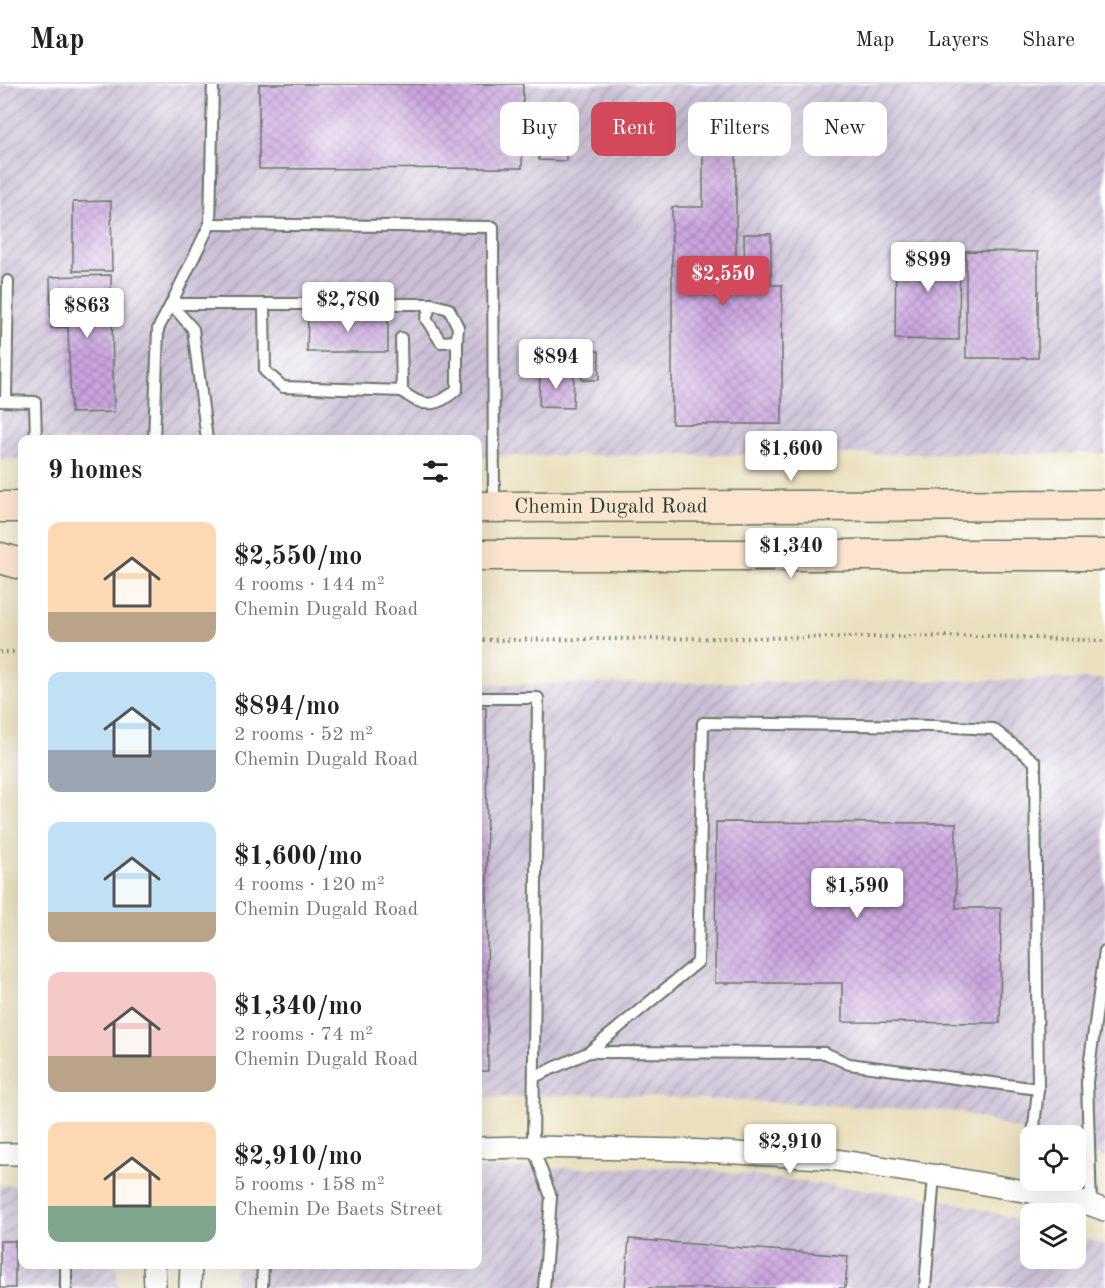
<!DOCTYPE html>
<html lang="en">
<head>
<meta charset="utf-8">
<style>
	body { margin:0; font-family:"Old Standard TT",serif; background:#f6f6f6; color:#202124; height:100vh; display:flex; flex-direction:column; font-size:22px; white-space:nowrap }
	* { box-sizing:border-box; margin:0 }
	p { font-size:20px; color:#757577 }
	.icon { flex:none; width:33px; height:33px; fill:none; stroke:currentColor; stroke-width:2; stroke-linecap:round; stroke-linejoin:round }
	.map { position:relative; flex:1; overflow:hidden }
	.details { position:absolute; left:18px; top:351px; width:464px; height:834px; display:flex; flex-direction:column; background:#fff; border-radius:12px; box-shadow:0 6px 24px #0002 }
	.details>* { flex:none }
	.guide { position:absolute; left:500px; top:18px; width:514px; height:54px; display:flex; gap:12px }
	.buttons { position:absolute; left:1020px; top:1041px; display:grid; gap:12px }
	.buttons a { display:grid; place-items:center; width:66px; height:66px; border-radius:12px; background:#fff; box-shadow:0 6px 24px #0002; font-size:30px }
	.price { position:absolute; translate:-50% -51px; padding:0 14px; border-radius:6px; background:#fff; color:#222; font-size:20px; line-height:39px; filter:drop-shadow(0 2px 3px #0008) }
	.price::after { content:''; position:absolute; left:50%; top:36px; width:18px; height:14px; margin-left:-9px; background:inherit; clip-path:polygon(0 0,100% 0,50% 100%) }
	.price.on { background:#d1495b; color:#fff }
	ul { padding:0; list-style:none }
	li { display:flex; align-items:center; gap:18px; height:150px; padding:0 30px }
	li span { display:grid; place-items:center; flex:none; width:168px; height:120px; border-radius:12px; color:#555 }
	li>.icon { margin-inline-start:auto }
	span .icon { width:72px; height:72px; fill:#fffc; stroke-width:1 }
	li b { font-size:26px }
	h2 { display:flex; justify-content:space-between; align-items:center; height:72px; padding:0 30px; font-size:26px }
	.tag { padding:0 21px; border-radius:12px; background:#fff; box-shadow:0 6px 24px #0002; font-size:21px; line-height:54px }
	.tag.on { background:#d1495b; color:#fff }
	header { display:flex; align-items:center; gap:36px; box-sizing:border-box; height:84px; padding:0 30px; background:#fff; border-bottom:2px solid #e0e0e0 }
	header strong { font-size:28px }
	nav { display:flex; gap:33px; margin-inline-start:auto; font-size:21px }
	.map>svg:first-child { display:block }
	.industrial { fill:url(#industrial-furrows) }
	.building { fill:url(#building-cross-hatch) }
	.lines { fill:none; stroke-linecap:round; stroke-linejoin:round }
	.service-casing { stroke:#667664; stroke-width:14 }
	.minor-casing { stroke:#667664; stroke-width:24 }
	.secondary-casing { stroke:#667664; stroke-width:33 }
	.path { stroke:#667664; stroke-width:4; stroke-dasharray:1.5 4.5; stroke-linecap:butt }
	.service { stroke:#fff; stroke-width:10 }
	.minor { stroke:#fff; stroke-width:21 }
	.secondary { stroke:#fce5cf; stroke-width:30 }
	.labels { text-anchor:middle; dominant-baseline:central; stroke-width:4.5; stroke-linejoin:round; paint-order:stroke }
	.street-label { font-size:21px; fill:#1f3d34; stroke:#fff }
</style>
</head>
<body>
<header>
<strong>Map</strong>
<nav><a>Map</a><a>Layers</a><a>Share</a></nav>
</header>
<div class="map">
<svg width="1105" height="1204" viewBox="0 0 1105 1204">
	<defs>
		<pattern id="industrial-furrows" width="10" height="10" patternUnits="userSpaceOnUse" patternTransform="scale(1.5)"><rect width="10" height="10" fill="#cbbfd5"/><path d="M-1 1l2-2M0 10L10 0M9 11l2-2" fill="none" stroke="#a49cae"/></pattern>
		<pattern id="building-cross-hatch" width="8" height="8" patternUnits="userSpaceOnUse" patternTransform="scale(1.5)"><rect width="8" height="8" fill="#cba4df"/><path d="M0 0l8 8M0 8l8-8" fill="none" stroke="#a487b6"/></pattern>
	</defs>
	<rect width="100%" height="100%" fill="#fff"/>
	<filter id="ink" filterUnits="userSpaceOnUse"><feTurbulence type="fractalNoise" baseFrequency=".0167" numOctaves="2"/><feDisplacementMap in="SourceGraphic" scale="12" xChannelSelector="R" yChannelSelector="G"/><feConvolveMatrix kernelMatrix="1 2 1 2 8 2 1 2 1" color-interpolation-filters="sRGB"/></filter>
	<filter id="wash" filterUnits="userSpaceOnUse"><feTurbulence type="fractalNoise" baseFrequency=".008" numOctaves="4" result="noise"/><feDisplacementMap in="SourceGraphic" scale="24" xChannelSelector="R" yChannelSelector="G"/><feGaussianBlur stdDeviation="1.35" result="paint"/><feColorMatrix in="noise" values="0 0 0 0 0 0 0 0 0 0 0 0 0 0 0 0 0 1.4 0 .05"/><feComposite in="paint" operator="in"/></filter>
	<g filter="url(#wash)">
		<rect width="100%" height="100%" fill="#eae0be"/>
		<g class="industrial">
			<path d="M0 0H1105V369L477 372V356H22V375H0Z"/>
			<path d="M1105 595V1074L1076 1065V1052L1034 1051 961 1028 605 1010 477 1014V601Z"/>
			<path d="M685 1083 947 1116 1030 1139V1174H1076V1152L1105 1161V1204H235V1181L477 1180V1085Z"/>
			<path d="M22 1101V1180L116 1181 118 1204H0V1102Z"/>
		</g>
		<g id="blocks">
			<g class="building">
				<path d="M259 0H523L522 84 259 85Z"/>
				<path d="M531 25H567V48L531 47Z"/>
				<path d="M703 43H736V202H745L744 150H771V201H782V340H672V123H703Z"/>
				<path d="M539 51H566V77L539 76Z"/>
				<path d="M111 117 112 187H73V118Z"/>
				<path d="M896 162H960L959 256 895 255Z"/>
				<path d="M966 167 1038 168V274H966Z"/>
				<path d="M111 191 114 328 71 329 68 243 51 244 50 193Z"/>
				<path d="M308 229 388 230V268H307Z"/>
				<rect x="582" y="267" width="17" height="29"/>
				<path d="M540 289 574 290 573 324 539 323Z"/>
				<path d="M477 624H486L488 987H477Z"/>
				<path d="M716 738 956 739V824H1001L1000 939 842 938V899H715Z"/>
				<path d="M629 1155 848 1172 845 1204H625Z"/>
				<rect x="0" y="1157" width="15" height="47"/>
			</g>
		</g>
	</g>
	<g filter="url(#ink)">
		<use href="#blocks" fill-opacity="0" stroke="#667664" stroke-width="1.5"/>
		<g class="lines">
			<g class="service-casing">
				<g id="service">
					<path d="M213 0 210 140 171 220H431L449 225 458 243 457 257V305C438 323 423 325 402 307L283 303 265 287 264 221"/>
					<path d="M210 140 493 143 494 420"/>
					<path d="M431 220 426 235 441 258 457 257"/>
					<path d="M401 254 402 307"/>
					<path d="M0 317 35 318 36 356"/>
					<path d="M6 317 8 197"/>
					<path d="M154 356 158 245 171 220 193 245 207 356"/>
					<path d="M477 614H538L533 1063 551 1113 544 1204"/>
					<path d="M589 968 825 969 849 980 1038 1005"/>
					<path d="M534 993 589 968 698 878 703 639 934 642 993 645 1035 678 1038 1005 1033 1052"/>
					<path d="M1027 1107 1030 1075"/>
					<path d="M1091 1121 1087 998 1105 867"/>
					<path d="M66 1180V1204"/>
					<path d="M262 1204 263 1180"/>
					<path d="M925 1204 934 1091"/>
				</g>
			</g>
			<g class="minor-casing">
				<g id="minor">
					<path d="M477 1064 533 1063 686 1066 823 1074 945 1093 1080 1117 1105 1126"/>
					<path d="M0 1070H22"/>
					<path d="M154 1180 155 1204"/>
					<path d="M190 1204 191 1180"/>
				</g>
			</g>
			<g class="secondary-casing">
				<g id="secondary">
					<path d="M0 423H22"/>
					<path id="s1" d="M477 423 1105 421"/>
					<path d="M477 471H1105"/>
					<path d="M0 474 22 480"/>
				</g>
			</g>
			<g class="path">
				<path d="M477 556 988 552 1105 557"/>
				<path d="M0 568H22"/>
			</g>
			<use href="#service" class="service"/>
			<use href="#minor" class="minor"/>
			<use href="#secondary" class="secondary"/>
		</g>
	</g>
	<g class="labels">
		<g class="street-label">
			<text stroke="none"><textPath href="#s1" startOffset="134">Chemin Dugald Road</textPath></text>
		</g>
	</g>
</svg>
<div class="buttons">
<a><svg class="icon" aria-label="locate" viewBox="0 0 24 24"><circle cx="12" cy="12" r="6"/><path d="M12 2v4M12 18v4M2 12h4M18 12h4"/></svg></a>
<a><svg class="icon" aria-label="layers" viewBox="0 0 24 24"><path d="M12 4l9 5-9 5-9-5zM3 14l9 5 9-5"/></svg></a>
</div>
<b class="price" style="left:928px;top:209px">$899</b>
<b class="price on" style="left:723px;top:223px">$2,550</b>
<b class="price" style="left:348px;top:249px">$2,780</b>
<b class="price" style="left:87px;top:255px">$863</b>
<b class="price" style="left:556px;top:306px">$894</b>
<b class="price" style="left:791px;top:398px">$1,600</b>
<b class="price" style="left:791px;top:495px">$1,340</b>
<b class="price" style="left:857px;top:835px">$1,590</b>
<b class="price" style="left:790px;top:1091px">$2,910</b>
<div class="guide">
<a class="tag">Buy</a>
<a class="tag on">Rent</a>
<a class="tag">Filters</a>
<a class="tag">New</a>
</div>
<section class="details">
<h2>9 homes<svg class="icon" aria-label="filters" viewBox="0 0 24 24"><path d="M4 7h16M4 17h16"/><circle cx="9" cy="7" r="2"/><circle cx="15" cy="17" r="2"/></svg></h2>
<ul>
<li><span style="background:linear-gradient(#ffd9b3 75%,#b9a48a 0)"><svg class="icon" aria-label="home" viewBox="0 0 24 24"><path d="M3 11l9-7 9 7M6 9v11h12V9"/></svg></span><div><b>$2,550/mo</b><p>4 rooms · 144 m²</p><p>Chemin Dugald Road</p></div></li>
<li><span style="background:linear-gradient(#bfe0f5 65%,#9aa5b1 0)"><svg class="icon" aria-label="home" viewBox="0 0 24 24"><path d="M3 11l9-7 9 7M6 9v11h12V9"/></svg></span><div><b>$894/mo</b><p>2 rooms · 52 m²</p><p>Chemin Dugald Road</p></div></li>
<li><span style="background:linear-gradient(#bfe0f5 75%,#b9a48a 0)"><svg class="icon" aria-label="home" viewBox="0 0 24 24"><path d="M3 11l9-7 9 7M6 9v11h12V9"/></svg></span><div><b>$1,600/mo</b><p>4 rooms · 120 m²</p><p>Chemin Dugald Road</p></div></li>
<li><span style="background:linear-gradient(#f6c9c9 70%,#b9a48a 0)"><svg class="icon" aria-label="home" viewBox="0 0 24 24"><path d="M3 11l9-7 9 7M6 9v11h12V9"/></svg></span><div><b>$1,340/mo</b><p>2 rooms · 74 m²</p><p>Chemin Dugald Road</p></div></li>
<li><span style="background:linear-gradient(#ffd9b3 70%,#7fa58c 0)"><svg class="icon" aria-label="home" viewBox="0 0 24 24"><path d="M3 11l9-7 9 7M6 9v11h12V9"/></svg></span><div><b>$2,910/mo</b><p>5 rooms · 158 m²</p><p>Chemin De Baets Street</p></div></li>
</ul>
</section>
</div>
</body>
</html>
